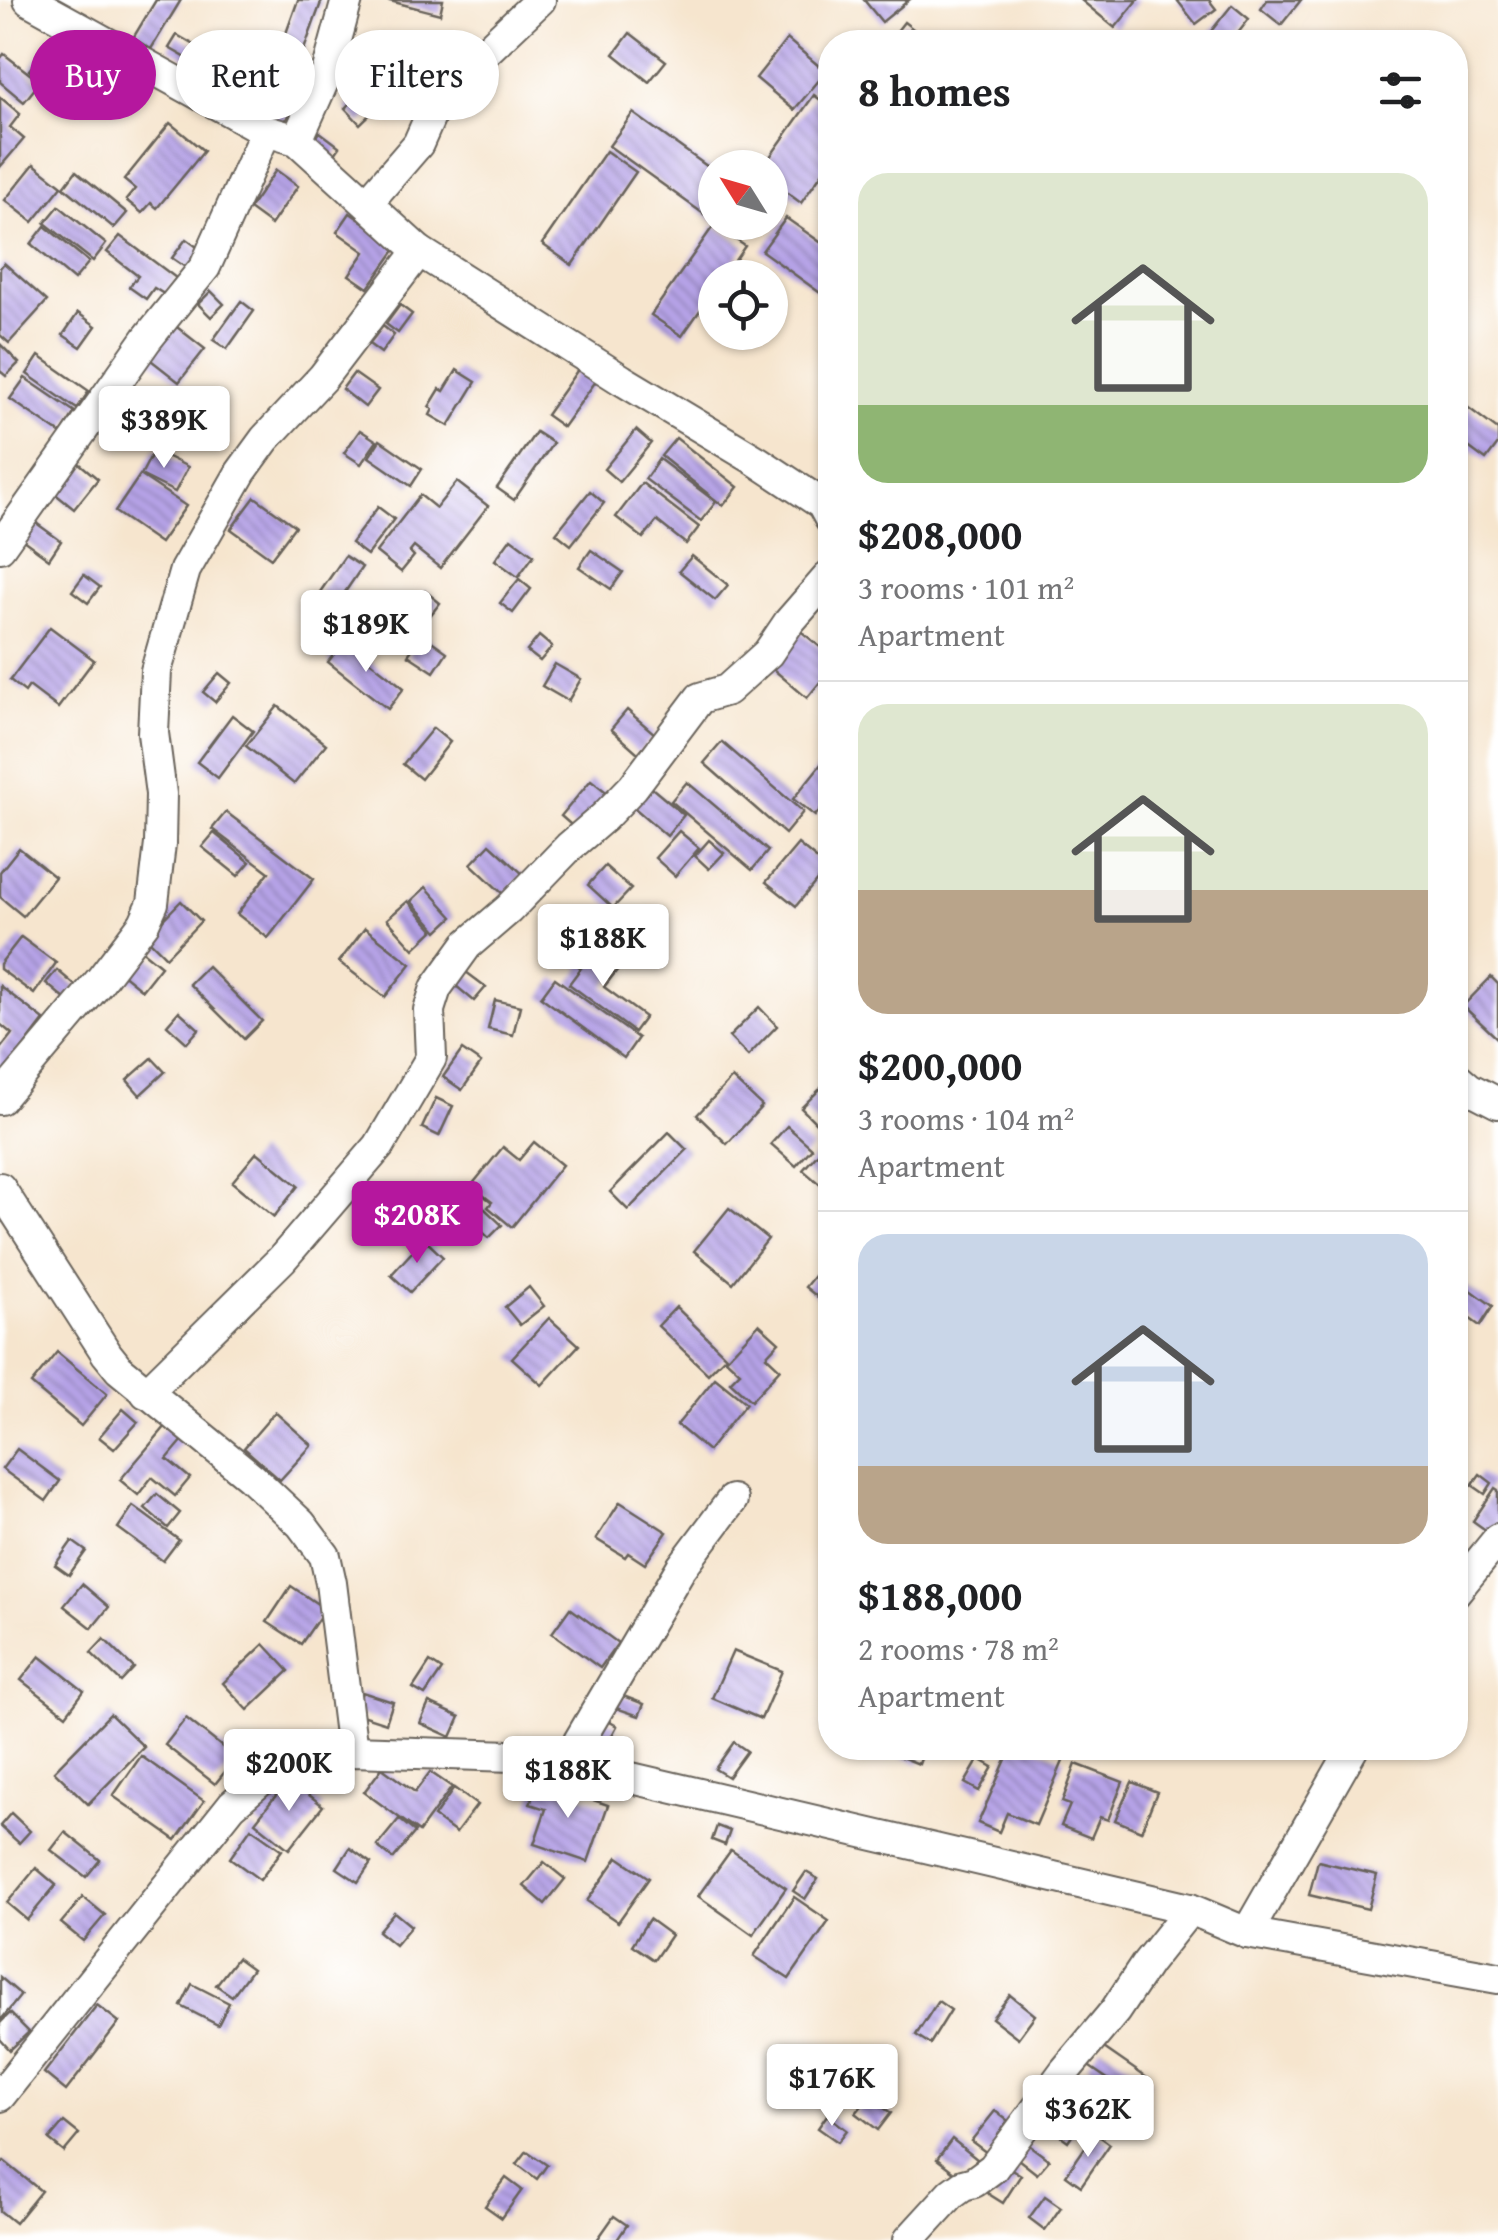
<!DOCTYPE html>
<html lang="en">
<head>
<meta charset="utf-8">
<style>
	body { margin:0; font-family:"Gentium Book Plus",serif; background:#f6f6f6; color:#202124; height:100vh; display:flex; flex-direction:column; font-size:38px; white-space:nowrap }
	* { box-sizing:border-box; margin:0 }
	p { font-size:32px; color:#757577 }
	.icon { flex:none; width:55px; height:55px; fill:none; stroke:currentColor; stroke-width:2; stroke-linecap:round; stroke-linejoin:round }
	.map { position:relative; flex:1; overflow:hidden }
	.sheet { position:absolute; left:818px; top:30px; width:650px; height:1730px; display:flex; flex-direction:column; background:#fff; border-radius:40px; box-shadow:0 2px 8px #0004 }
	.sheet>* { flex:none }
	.top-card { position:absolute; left:30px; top:30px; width:638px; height:90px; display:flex; gap:20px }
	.needle { width:65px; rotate:307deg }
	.controls { position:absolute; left:698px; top:150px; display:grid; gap:20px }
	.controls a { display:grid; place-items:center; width:90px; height:90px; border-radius:50%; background:#fff; box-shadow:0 2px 8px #0004; font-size:50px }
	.price { position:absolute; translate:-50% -85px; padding:0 22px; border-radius:10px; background:#fff; color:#222; font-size:32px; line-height:65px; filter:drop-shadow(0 2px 5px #0008) }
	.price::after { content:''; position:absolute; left:50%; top:60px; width:30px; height:22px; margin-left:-15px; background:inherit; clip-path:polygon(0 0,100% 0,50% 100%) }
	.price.active { background:#b5179e; color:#fff }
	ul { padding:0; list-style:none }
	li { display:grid; align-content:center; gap:20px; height:530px; padding:0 40px }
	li+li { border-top:2px solid #e0e0e0 }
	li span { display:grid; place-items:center; height:310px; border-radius:30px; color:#555 }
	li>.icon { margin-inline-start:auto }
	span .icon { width:180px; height:180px; fill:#fffc; stroke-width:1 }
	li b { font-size:42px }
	h2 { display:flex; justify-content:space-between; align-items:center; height:120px; padding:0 40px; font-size:42px }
	.pill { padding:0 35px; border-radius:45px; background:#fff; box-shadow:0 2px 8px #0004; font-size:35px; line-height:90px }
	.pill.active { background:#b5179e; color:#fff }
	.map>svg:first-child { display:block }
	.building { fill:url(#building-back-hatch) }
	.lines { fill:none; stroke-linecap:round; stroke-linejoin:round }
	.minor-casing { stroke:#68625a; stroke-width:34 }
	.minor { stroke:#fff; stroke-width:30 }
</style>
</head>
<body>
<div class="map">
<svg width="1498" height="2240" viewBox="0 0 1498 2240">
	<defs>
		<pattern id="building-back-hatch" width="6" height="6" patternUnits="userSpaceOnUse" patternTransform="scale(2.5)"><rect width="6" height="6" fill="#b6a3e7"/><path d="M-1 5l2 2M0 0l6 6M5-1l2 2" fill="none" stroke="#9384ba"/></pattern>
	</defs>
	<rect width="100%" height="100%" fill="#fff"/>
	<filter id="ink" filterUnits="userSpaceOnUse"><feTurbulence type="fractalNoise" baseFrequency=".01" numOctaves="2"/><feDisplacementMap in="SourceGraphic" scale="20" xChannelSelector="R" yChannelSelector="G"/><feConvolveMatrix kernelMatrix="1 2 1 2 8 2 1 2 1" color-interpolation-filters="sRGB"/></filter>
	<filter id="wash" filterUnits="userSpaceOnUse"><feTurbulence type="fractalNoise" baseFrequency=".0048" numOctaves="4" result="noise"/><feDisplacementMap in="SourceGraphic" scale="40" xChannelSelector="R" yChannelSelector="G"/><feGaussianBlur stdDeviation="2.25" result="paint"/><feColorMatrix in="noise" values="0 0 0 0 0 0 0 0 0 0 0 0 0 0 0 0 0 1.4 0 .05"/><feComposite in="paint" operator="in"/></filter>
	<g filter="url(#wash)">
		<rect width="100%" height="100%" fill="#f6e5ce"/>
		<g id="blocks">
			<g class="building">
				<path d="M156 0H181L151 49 133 38Z"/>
				<path d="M298 0H322L301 58 280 50Z"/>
				<path d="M386 0H443L440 14Z"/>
				<path d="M864 0H909L882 22Z"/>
				<path d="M1081 0H1138L1115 28Z"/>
				<path d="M1177 0H1209L1216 9 1196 24Z"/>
				<path d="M1267 0H1301L1281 25 1261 9Z"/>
				<path d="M1232 5 1249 19 1231 42H1218L1208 35Z"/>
				<path d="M904 22 930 42H893L890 40Z"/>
				<path d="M630 33 666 61 649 82 614 54Z"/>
				<path d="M57 34 72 46 44 82 29 70Z"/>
				<path d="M177 35 205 51 197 64 169 48Z"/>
				<path d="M236 39 290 63 274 98 221 73Z"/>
				<path d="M787 39 826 72 794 110 756 78Z"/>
				<path d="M4 54 40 82 24 102 0 82V59Z"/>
				<path d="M371 82 387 98 360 124 345 108Z"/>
				<path d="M814 95 830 107V162L801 203 770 180V168H762Z"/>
				<path d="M0 97 20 114 10 127 24 139 0 167Z"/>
				<path d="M278 103 291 111 280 130 259 118 265 108 272 112Z"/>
				<path d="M633 113 715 172V222L609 146Z"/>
				<path d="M170 123 204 151 157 208 151 203 142 213 126 200 135 189 124 180Z"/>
				<path d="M320 132 340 147 328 164 308 149Z"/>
				<path d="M606 151 636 172 572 265 542 244Z"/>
				<path d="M34 164 62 186 33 222 5 200Z"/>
				<path d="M276 170 298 186 271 225 249 209Z"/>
				<path d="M76 171 127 213 114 228 64 187Z"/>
				<path d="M59 206 106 244 93 261 45 223Z"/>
				<path d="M350 213 398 246 368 288 349 275 365 252 337 232Z"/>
				<path d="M786 218 830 249V300L762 251Z"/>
				<path d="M714 225 745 246 723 278H715V289L682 336 651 315Z"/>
				<path d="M45 226 89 262 74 280 31 244Z"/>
				<path d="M120 236 176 278 164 294 154 288 146 299 129 287 138 276 107 252Z"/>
				<path d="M186 239 204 252 191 271 172 258Z"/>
				<path d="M4 263 47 301 9 343 0 335V268Z"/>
				<path d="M211 291 224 304 211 317 198 304Z"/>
				<path d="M241 301 254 311 227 349 213 340Z"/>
				<path d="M400 305 412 314 398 333 386 324Z"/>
				<path d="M78 313 96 326 81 347 63 335Z"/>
				<path d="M173 324 205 349 179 382 147 357Z"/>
				<path d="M383 326 394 335 381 353 369 344Z"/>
				<path d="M0 344 19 363 6 376 0 371Z"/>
				<path d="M39 356 89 391 77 409 27 374Z"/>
				<path d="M579 368 596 381 563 427 546 415Z"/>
				<path d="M457 370 476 382 449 426 430 415 433 409 429 407 440 389 444 391Z"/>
				<path d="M354 373 378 390 365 407 342 389Z"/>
				<path d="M25 378 75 412 61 434 10 399Z"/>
				<path d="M1458 400 1498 430V444L1486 460 1455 437V403Z"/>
				<path d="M360 430 377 441 361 464 344 453Z"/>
				<path d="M636 430 651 443 619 482 604 469Z"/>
				<path d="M536 432 553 443 514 500 497 488Z"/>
				<path d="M676 438 738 487 723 506 661 456Z"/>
				<path d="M380 440 422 469 411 486 369 457Z"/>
				<path d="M154 450 188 467 175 492 141 475Z"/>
				<path d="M73 458 98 479 74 509 48 488Z"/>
				<path d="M659 459 716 502 701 521 645 479Z"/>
				<path d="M140 475 186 506 160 543 115 512Z"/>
				<path d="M457 482 488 506 440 568 414 547 410 552 414 556 401 572 376 552 420 495 436 508Z"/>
				<path d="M642 483 699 527 686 544 657 521 643 538 616 517Z"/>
				<path d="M590 491 604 503 571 545 556 533Z"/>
				<path d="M255 497 295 526 271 558 231 529Z"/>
				<path d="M378 507 394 519 367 555 351 543Z"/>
				<path d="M32 520 61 541 49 559 19 537Z"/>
				<path d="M511 538 534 555 518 577 495 560Z"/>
				<path d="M591 550 623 572 611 589 579 567Z"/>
				<path d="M345 556 362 567 337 604 320 592Z"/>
				<path d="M692 556 728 585 715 600 679 571Z"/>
				<path d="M84 575 100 587 88 603 72 591Z"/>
				<path d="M519 579 531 589 513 613 500 603Z"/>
				<path d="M425 591 440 603 429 617 413 605Z"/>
				<path d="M50 627 94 660 58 708 29 686 25 692 10 680Z"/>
				<path d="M797 628 830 655V670L807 698 767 664Z"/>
				<path d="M423 635 447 652 434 672 408 655Z"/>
				<path d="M539 636 552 647 540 661 527 651Z"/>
				<path d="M344 641 404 688 388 709 328 662Z"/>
				<path d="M555 664 581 679 568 701 542 686Z"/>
				<path d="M219 673 231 683 215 702 203 692Z"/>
				<path d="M278 706 326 744 294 784 246 746Z"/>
				<path d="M627 710 655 734 638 753 611 729Z"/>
				<path d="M232 715 253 731 218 778 197 762Z"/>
				<path d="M433 728 450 742 421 779 403 764Z"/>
				<path d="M722 742 803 812 785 834 704 763Z"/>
				<path d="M830 753V797L815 816 793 799Z"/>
				<path d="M591 780 610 795 579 832 561 816Z"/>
				<path d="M687 782 768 851 752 870 671 801Z"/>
				<path d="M647 784 684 815 667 836 630 804Z"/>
				<path d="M226 812 314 879 268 938 237 914 269 872 212 829Z"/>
				<path d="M679 831 699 848 675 876 655 858Z"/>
				<path d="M214 833 250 862 238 876 202 847Z"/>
				<path d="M709 840 724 853 709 869 695 856Z"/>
				<path d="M490 844 524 875 504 895 471 864Z"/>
				<path d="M798 844 827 868 796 906 766 882Z"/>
				<path d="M19 848 55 877 23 916 0 897V872Z"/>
				<path d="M605 866 631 889 613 908 588 885Z"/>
				<path d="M426 887 453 917 438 931 411 901Z"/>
				<path d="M181 901 201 921 166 957 146 937Z"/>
				<path d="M408 901 434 930 414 949 387 919Z"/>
				<path d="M365 928 411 964 385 997 339 962Z"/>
				<path d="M21 937 56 963 34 994 0 969V964Z"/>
				<path d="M590 947 618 969 604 987 645 1017 634 1032 569 984 581 968 576 964Z"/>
				<path d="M140 949 161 966 142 990 121 973Z"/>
				<path d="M207 966 262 1021 244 1039 189 984Z"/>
				<path d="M57 970 77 987 66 1000 46 983Z"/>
				<path d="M466 972 486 987 474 1001 455 985Z"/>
				<path d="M1491 977 1498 984V1039L1463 1006Z"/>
				<path d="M555 978 638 1038 624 1058 541 997Z"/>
				<path d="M0 986 44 1020 0 1078V1049L12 1034 0 1024Z"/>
				<path d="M495 1000 520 1006 513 1035 488 1029Z"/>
				<path d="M759 1007 777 1026 748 1056 729 1037Z"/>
				<path d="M179 1011 199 1029 187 1043 167 1025Z"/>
				<path d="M462 1050 481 1063 462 1090 443 1077Z"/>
				<path d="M152 1058 165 1072 140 1095 127 1080Z"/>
				<path d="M732 1078 762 1106 727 1144 697 1115Z"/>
				<path d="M830 1079V1113L818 1125 801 1108Z"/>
				<path d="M436 1098 453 1106 439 1136 422 1128Z"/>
				<path d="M787 1126 812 1148 796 1166 771 1144Z"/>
				<path d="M669 1132 687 1150 628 1210 610 1192Z"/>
				<path d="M534 1142 562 1165 512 1227 488 1207 492 1202 471 1186 503 1147 519 1160Z"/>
				<path d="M820 1151 830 1159V1193L803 1170Z"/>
				<path d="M257 1152 298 1186 274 1217 232 1182Z"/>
				<path d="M468 1193 502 1225 489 1238 455 1206Z"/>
				<path d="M729 1208 768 1239 733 1283 694 1251Z"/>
				<path d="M424 1239 443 1257 410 1292 391 1275Z"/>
				<path d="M830 1256V1307L805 1287Z"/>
				<path d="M1460 1282 1493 1306 1480 1326 1455 1308V1289Z"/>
				<path d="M529 1287 544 1306 520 1325 505 1307Z"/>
				<path d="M676 1307 726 1356 708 1374 658 1326Z"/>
				<path d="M549 1318 579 1345 542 1385 512 1358Z"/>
				<path d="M759 1324 779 1342 766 1356 780 1369 751 1401 730 1382 740 1372 726 1359Z"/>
				<path d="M57 1352 107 1394 81 1426 31 1384Z"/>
				<path d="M715 1378 746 1403 708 1451 677 1425Z"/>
				<path d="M123 1409 138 1422 114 1449 99 1437Z"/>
				<path d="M275 1412 312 1445 280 1480 244 1448Z"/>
				<path d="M166 1426 183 1440 167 1459 190 1478 175 1496 152 1477 138 1495 120 1480Z"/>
				<path d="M17 1449 60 1481 46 1501 2 1469Z"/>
				<path d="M1480 1474 1492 1483 1485 1494 1472 1485Z"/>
				<path d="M1495 1488 1498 1490V1531L1494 1536 1473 1521Z"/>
				<path d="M157 1494 180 1513 168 1528 145 1508Z"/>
				<path d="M620 1502 667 1532 645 1564 628 1553 625 1557 596 1539Z"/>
				<path d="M133 1506 179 1540 163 1561 118 1528Z"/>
				<path d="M72 1541 86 1551 69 1575 55 1565Z"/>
				<path d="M82 1584 109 1607 92 1628 64 1606Z"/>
				<path d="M291 1586 325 1609 301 1644 267 1622Z"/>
				<path d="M570 1608 618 1643 600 1668 552 1633Z"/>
				<path d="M104 1639 134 1668 121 1682 91 1653Z"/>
				<path d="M264 1644 289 1671 248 1710 223 1683Z"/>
				<path d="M733 1651 782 1671 761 1719 712 1698Z"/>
				<path d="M40 1656 84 1691 66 1715 21 1680Z"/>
				<path d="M430 1662 442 1670 425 1695 413 1688Z"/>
				<path d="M362 1692 393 1702 386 1723 355 1713Z"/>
				<path d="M618 1694 644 1704 639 1716 613 1707Z"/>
				<path d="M429 1703 460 1717 451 1737 420 1723Z"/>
				<path d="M110 1714 144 1747 88 1804 54 1771Z"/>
				<path d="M599 1716 617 1726 599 1759 581 1749Z"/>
				<path d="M186 1718 236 1758 215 1784 165 1745Z"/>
				<path d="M734 1742 747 1751 728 1777 715 1769Z"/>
				<path d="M897 1748H925L919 1764 894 1754Z"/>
				<path d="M1011 1748H1037L1064 1759 1036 1825 1007 1813 999 1832 978 1823Z"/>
				<path d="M141 1756 204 1801 176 1840 113 1796Z"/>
				<path d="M979 1759 993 1767 979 1791 965 1783Z"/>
				<path d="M1076 1764 1123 1782 1108 1820 1100 1817 1091 1838 1061 1826 1070 1805 1062 1802Z"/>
				<path d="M382 1768 415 1792 430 1772 452 1787 419 1832 364 1792Z"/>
				<path d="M289 1779 323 1806 289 1849 255 1822Z"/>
				<path d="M538 1781 608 1805 588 1862 534 1844 546 1809 530 1804Z"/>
				<path d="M1132 1782 1157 1792 1141 1831 1115 1820Z"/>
				<path d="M454 1788 477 1805 456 1833 434 1817Z"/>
				<path d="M11 1813 30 1831 19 1843 0 1826Z"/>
				<path d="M399 1819 415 1832 393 1859 377 1846Z"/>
				<path d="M717 1826 730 1831 725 1845 712 1840Z"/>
				<path d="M251 1828 282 1850 260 1880 230 1858Z"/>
				<path d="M65 1832 100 1860 86 1877 51 1850Z"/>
				<path d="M350 1848 371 1863 358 1882 337 1868Z"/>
				<path d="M731 1850 786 1888 753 1935 698 1896Z"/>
				<path d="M618 1857 649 1878 618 1922 587 1901Z"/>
				<path d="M1318 1861 1377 1875 1368 1909 1309 1895Z"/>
				<path d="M544 1862 565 1879 545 1904 524 1886Z"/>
				<path d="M36 1868 56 1885 27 1920 7 1903Z"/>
				<path d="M806 1872 818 1879 805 1899 793 1891Z"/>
				<path d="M83 1897 105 1915 83 1941 61 1923Z"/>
				<path d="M794 1897 829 1921 789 1979 754 1956Z"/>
				<path d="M394 1912 411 1926 395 1945 378 1931Z"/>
				<path d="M649 1919 671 1935 654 1960 632 1945Z"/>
				<path d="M237 1958 252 1969 232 1996 216 1985Z"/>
				<path d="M0 1977 21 1995 0 2021Z"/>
				<path d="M192 1984 229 2003 218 2025 181 2006Z"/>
				<path d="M1010 1995 1035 2015 1018 2038 992 2018Z"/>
				<path d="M938 2001 951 2010 930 2044 916 2035Z"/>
				<path d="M97 2005 119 2022 66 2091 44 2073Z"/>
				<path d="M10 2013 29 2032 10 2050 0 2039V2023Z"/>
				<path d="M1101 2046 1150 2080 1137 2099 1087 2065Z"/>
				<path d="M825 2069 840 2082 825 2098 811 2084Z"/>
				<path d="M869 2097 891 2113 878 2130 856 2113Z"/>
				<path d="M995 2111 1015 2126 991 2156 971 2141Z"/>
				<path d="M1056 2111 1078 2126 1068 2141 1046 2125Z"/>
				<path d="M827 2115 847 2130 838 2142 818 2128Z"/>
				<path d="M64 2122 79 2134 64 2152 49 2140Z"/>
				<path d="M1095 2133 1110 2144 1081 2186 1066 2175Z"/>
				<path d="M952 2139 978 2160 963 2179 937 2159Z"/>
				<path d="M1029 2145 1049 2160 1037 2174 1018 2159Z"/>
				<path d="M527 2151 547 2165 537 2179 517 2164Z"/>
				<path d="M4 2161 41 2191 15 2223 0 2211V2166Z"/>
				<path d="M1002 2163 1021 2175 1003 2203 984 2191Z"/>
				<path d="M506 2178 522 2190 502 2218 485 2206Z"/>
				<path d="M1045 2196 1061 2207 1045 2230 1029 2218Z"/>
				<path d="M614 2216 627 2225 617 2240H597Z"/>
			</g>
		</g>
	</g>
	<g filter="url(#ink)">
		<use href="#blocks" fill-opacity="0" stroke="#68625a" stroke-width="2.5"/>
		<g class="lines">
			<g class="minor-casing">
				<g id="minor">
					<path d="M29 0 266 131 297 140 419 251 622 380 757 461 822 504 830 519"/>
					<path d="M297 140 327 73 347 0"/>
					<path d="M367 203 418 144 437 101 446 89 540 0"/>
					<path d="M0 547 147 339 205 267 266 131"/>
					<path d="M1455 1076 1469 1088 1498 1103"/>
					<path d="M0 1099 99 982 144 923 153 903 160 844 161 794 153 733 156 671 185 570 241 472 265 439 323 377 419 251"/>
					<path d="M0 1188 107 1354 119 1369 251 1477 301 1524 325 1556 331 1583 352 1751"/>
					<path d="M146 1393 282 1259 379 1146 431 1058 429 1010 436 988 467 945 509 909 569 847 604 817 633 787 700 698 727 690 768 653 789 622 830 575"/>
					<path d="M1455 1592 1498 1539"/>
					<path d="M571 1765 579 1741 681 1568 732 1500"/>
					<path d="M1247 1933 1353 1748"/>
					<path d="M0 2096 232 1805 266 1776 307 1757 352 1751 542 1757 1190 1909 1247 1933 1498 1978"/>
					<path d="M909 2240 952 2193 963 2185 974 2182 993 2168 1064 2072 1115 2011 1147 1963 1190 1909"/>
				</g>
			</g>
			<use href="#minor" class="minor"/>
		</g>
	</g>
</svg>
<div class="controls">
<a><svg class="needle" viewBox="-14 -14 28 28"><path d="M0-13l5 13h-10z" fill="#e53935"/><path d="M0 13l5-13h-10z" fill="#757577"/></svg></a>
<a><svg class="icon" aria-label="locate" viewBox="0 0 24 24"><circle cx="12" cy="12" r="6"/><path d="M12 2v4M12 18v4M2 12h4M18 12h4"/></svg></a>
</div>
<b class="price" style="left:164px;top:471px">$389K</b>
<b class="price" style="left:366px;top:675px">$189K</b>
<b class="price" style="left:603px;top:989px">$188K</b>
<b class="price active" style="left:417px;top:1266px">$208K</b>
<b class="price" style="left:289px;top:1814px">$200K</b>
<b class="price" style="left:568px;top:1821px">$188K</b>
<b class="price" style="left:832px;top:2129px">$176K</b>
<b class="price" style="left:1088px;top:2160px">$362K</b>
<div class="top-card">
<a class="pill active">Buy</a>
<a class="pill">Rent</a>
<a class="pill">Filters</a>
</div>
<section class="sheet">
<h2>8 homes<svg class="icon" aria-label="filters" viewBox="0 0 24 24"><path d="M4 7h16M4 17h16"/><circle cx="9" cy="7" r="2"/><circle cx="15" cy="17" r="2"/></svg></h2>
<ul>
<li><span style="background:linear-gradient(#dfe7d0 75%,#8fb573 0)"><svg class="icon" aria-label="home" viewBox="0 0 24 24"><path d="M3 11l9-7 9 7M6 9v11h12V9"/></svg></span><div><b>$208,000</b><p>3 rooms · 101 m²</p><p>Apartment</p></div></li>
<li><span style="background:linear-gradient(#dfe7d0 60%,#b9a48a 0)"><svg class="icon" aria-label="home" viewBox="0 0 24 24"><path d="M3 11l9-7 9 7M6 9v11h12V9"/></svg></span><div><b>$200,000</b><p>3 rooms · 104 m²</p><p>Apartment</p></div></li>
<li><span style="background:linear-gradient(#c9d6e8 75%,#b9a48a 0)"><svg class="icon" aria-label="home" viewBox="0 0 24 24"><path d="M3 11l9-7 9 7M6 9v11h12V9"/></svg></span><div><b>$188,000</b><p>2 rooms · 78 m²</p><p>Apartment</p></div></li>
</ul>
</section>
</div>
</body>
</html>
